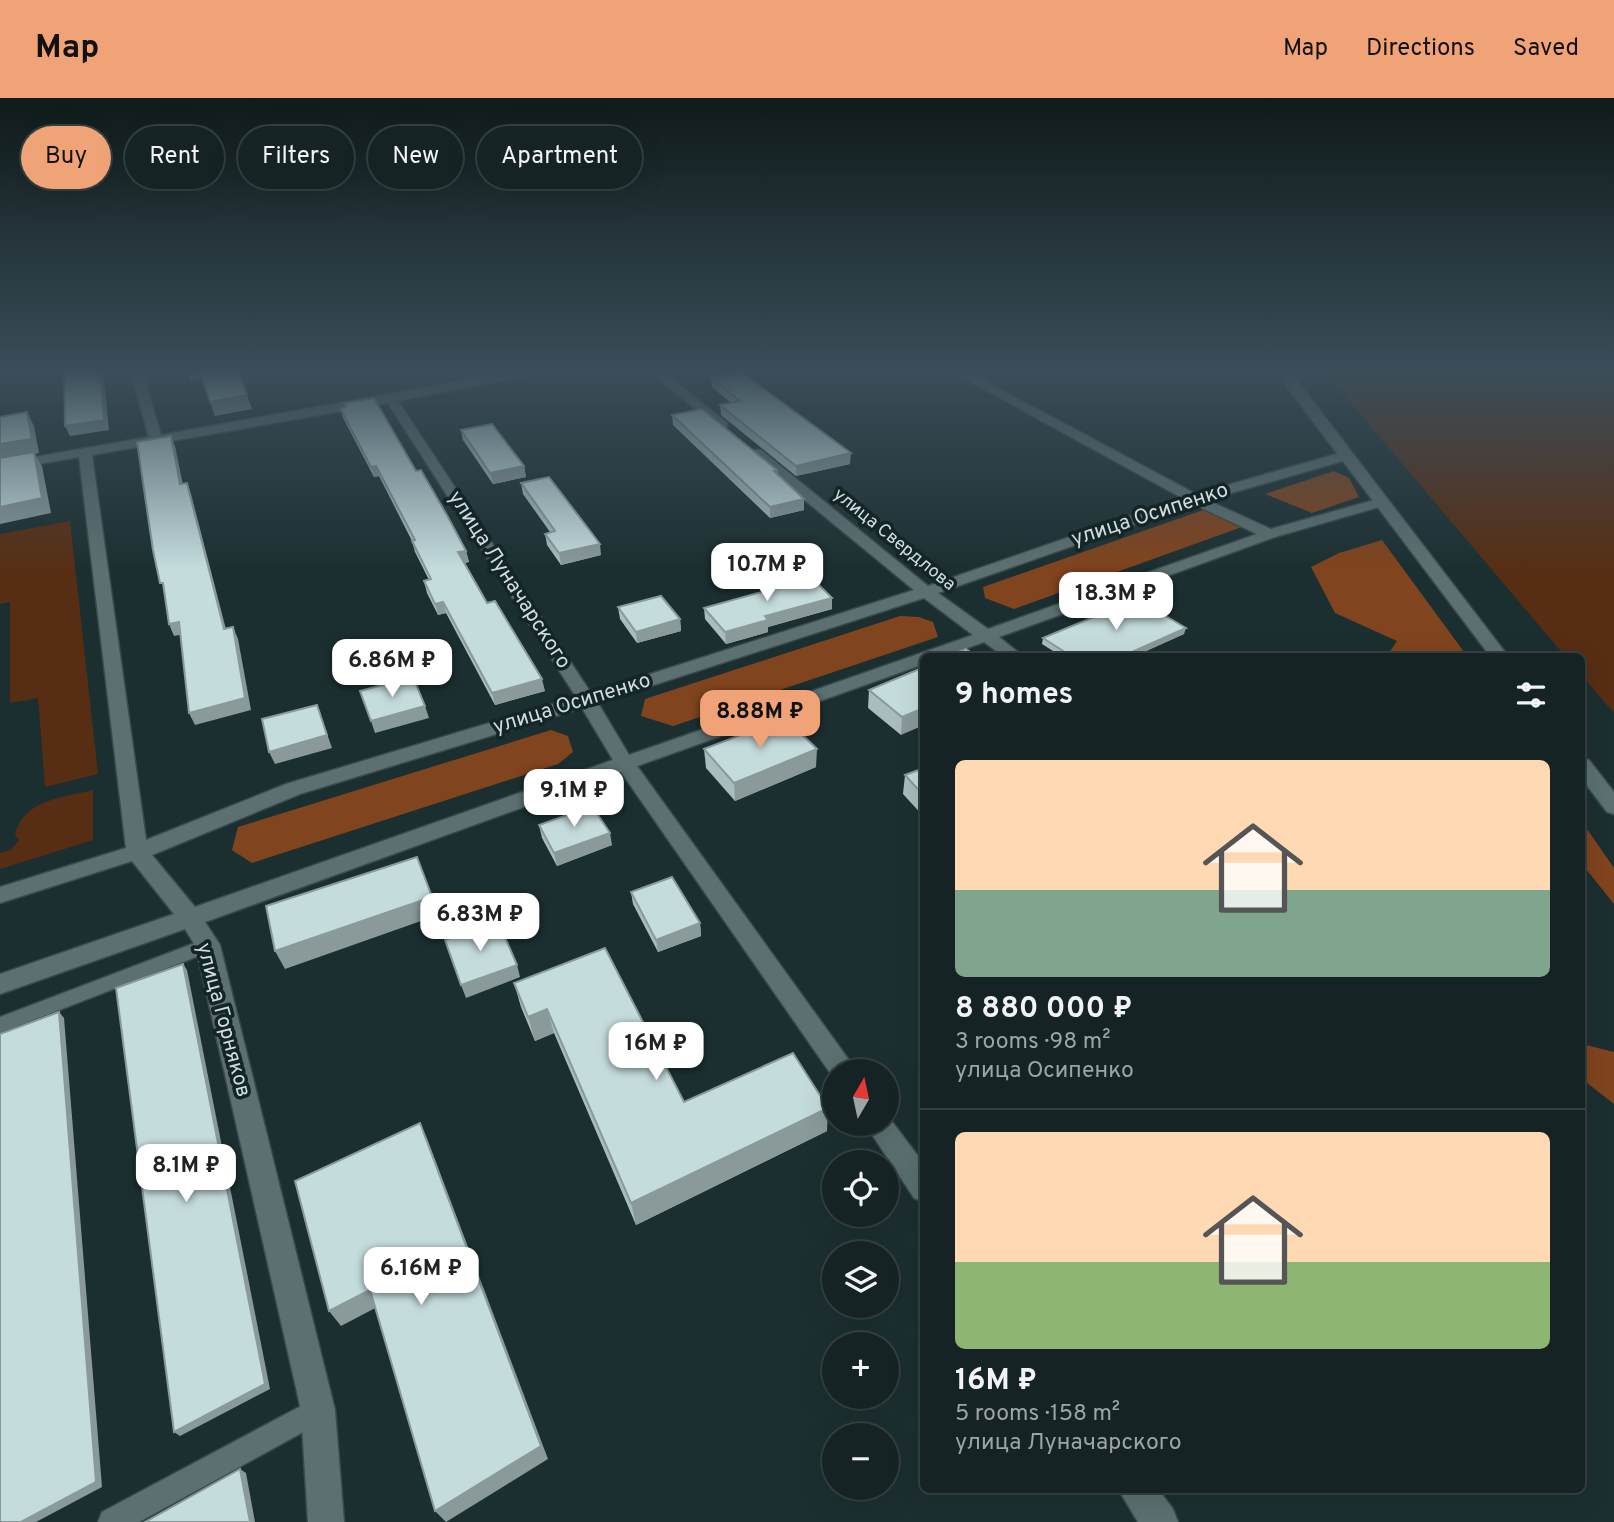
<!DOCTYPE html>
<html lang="en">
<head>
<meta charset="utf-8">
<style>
	body { margin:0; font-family:Overpass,sans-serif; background:#1e2b2c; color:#f1f3f6; height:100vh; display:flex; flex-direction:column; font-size:26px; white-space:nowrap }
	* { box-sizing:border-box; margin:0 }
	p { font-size:23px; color:#9da4a6 }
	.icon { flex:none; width:38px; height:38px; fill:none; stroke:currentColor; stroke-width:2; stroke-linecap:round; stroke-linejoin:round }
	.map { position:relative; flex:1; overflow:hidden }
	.drawer { position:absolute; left:920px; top:555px; width:665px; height:840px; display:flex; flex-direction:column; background:#152324; border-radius:10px; box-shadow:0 7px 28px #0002,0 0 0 2px #344041 }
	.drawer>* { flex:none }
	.hud { position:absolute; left:21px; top:28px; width:665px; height:63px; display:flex; gap:14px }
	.needle { width:46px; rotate:9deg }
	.tools { position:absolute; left:822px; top:961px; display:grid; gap:14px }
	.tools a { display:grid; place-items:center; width:77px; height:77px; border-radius:50%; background:#152324; box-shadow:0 7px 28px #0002,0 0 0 2px #344041; font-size:35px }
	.price { position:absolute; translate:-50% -60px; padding:0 16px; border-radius:14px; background:#fff; color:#222; font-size:23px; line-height:46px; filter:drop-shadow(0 2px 4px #0008) }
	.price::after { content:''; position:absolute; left:50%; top:42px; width:21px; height:16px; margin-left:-10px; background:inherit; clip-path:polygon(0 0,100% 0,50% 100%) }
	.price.active { background:#efa377; color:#111 }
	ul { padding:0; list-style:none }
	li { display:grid; align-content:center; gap:14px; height:371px; padding:0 35px }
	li+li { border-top:2px solid #344041 }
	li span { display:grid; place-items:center; height:217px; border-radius:10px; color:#555 }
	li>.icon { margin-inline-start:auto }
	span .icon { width:126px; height:126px; fill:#fffc; stroke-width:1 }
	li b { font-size:30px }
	h2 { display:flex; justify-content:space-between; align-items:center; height:84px; padding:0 35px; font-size:30px }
	.tag { padding:0 24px; border-radius:32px; background:#152324; box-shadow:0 7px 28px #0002,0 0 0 2px #344041; font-size:24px; line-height:63px }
	.tag.active { background:#efa377; color:#111 }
	header { display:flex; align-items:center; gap:42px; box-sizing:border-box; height:98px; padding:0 35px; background:#efa377; color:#111 }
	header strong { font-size:33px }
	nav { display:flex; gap:38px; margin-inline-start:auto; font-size:24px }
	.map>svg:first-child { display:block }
	.green { fill:#572e14 }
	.forest { fill:#80441e }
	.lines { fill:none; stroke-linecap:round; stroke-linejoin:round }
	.lane-casing { stroke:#3a4a4b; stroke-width:3 }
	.street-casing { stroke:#3a4a4b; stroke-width:3 }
	.secondary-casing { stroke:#3a4a4b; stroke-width:3 }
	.lane { fill:#5c7071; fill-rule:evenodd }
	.street { fill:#5c7071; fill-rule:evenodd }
	.secondary { fill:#5c7071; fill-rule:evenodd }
	.wall { fill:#a9bdbe }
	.shaded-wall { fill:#8a9a9b }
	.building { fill:#c5dcdd; stroke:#8a9a9b; stroke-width:2 }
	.labels { text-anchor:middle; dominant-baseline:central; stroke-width:7; stroke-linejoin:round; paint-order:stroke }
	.far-street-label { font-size:18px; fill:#d1dcdd; stroke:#132526 }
	.street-label { font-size:21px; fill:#d1dcdd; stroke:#132526 }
</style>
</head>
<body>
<header>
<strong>Map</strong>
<nav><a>Map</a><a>Directions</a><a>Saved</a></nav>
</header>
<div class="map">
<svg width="1614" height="1424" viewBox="0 0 1614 1424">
	<rect width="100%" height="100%" fill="#1c2f30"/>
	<g class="green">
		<path d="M1323 272H1561L1614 286V615L1582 578V558H1565Z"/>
		<path d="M70 423 98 676 45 689 38 600 10 605V504L0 506V436Z"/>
		<path d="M93 692V742L0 771V755L11 752 19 742 15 737C24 701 62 700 93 692Z"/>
	</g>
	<g class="forest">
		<path d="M1334 373 1349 380 1359 399 1312 415 1265 396Z"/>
		<path d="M1206 411 1242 429 1014 511 985 500 983 489Z"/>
		<path d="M1382 442 1467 558H1387L1397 543 1335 515 1311 469 1339 455Z"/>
		<path d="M900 518 919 519 933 524 938 539 673 628 641 618 645 601Z"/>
		<path d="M551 632 568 638 573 654 558 666 252 765 232 752 238 729Z"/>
		<path d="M1582 724 1614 770V806L1582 766Z"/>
		<path d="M1582 946 1614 954V1006L1582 981Z"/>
	</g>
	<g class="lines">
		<g class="lane-casing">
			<g id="lane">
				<path d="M208 840 214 842 217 847 214 852 0 935V919Z"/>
				<path d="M318 1299 327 1303 331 1312 327 1321 139 1424H98L102 1414Z"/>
			</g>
		</g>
		<g class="street-casing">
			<g id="street">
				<path d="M130 272H142L161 337 521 272H544L538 275 398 303 591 595 914 492 751 358V352H761L928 488 1182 400 949 272H964L1196 396 1340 355H1350V361L1207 402 1271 431 1381 400 1388 404 1386 407 1275 439 999 539 1023 558H1003L984 544 946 558H924V566L637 668 851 965 855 973H835V982L621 674 205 824 220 847 335 1312 344 1424H308L301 1312 196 849 185 831 0 896V876L174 816 132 763 0 805V789L126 750 79 359 0 373V365L149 339ZM388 305 576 599 286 686 146 742 92 357ZM1193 406 1257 436 988 531 938 495ZM924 500 973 537 629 657 598 605ZM582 610 613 662 195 809 152 757 300 696Z"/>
				<path d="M648 272H661L727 325V331H719Z"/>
				<path d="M887 1017 924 1066V1104L914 1100 865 1026H887Z"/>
				<path d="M1118 1391H1158L1173 1411 1178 1424H1138Z"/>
			</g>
		</g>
		<g class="secondary-casing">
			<g id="secondary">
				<path d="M1277 272H1289L1508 558H1490L1290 293Z"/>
				<path d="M1582 660 1589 662 1614 694V716L1607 714 1582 681Z"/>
			</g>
		</g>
		<use href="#lane" class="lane"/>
		<use href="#street" class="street"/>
		<use href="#secondary" class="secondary"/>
	</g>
	<g class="wall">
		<path d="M711 279 850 366 796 378 721 317 720 307 731 305 712 289Z"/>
		<path d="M340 310 416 373 466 453 469 464 464 465 487 505 545 593 495 607 446 515 438 517 427 495 424 483 429 482 415 454 412 443 379 378 374 379 343 320Z"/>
		<path d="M672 317 777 372 778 376 804 412 770 420 673 327Z"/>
		<path d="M461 332 524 368 526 379 493 386 463 342Z"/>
		<path d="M521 385 601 457 561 467 547 447 545 436 550 434 523 396Z"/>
		<path d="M769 488 832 511 768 529V534L726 546 705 521 704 510 770 492Z"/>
		<path d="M618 509 680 521 681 533 637 545 620 521Z"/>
		<path d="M1184 536 1135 558H1061L1042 546 1043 540Z"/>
		<path d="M924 569 901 637 868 610 869 592Z"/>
		<path d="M704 651 816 669 735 703 706 670Z"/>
		<path d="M924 670V719L903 696 905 677Z"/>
		<path d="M539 727 612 747 557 768 542 740Z"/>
		<path d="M631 794 700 825 701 838 658 854 633 806Z"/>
		<path d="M514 885 684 1004 827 1033 636 1127 554 935 535 943 521 909Z"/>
	</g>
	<g class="shaded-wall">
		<path d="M100 272H103L109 332 70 338 65 328Z"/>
		<path d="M186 272H201L204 280 191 283Z"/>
		<path d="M238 272H249V273L239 274Z"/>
		<path d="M247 297 252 311 215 318 210 304Z"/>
		<path d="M27 314 34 328 39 355 35 356 42 368 51 415 0 426V346Z"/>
		<path d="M171 338 175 348 185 397 180 386Z"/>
		<path d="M851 355 850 366 796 378V368Z"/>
		<path d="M376 368 379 378 374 379 371 369Z"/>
		<path d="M524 368 526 379 493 386 490 375Z"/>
		<path d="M187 385 191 396 229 543 224 531Z"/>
		<path d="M804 401V412L770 420V409Z"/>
		<path d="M600 446 601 457 561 467 559 455Z"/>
		<path d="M466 453 469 464 461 466 458 454Z"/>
		<path d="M832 500V511L768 529V534L726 546 725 534 765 518Z"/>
		<path d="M443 504 446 515 438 517 435 506Z"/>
		<path d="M680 521 681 533 637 545 636 534Z"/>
		<path d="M179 524 185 536 174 538 169 526Z"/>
		<path d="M233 529 238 541 251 612 195 627 189 615Z"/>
		<path d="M1186 530 1184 536 1135 558H1123Z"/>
		<path d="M542 581 545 593 495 607 492 595Z"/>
		<path d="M317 607 332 650 275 666 269 654Z"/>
		<path d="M425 608 429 620 375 635 371 623Z"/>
		<path d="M924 610V627L901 637 902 619Z"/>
		<path d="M817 651 816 669 735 703 734 685Z"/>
		<path d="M610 735 612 747 557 768 554 755Z"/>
		<path d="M417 759 438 817 285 871 275 853Z"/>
		<path d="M700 825 701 838 658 854 656 842Z"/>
		<path d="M183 866 187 872 270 1291 180 1338 174 1334Z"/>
		<path d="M517 867 520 879 466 900 461 887Z"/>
		<path d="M547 911 554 935 535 943 528 919Z"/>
		<path d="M59 914 64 920 102 1389 36 1424H21Z"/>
		<path d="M828 1010 827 1033 636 1127 631 1105Z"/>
		<path d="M420 1025 428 1043 548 1361 446 1424 435 1413Z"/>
		<path d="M370 1192 381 1207 341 1228 329 1213Z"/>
		<path d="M240 1371 246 1375 255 1424H250Z"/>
	</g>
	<g class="building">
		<path d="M64 272H100L104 322 65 328Z"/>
		<path d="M200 272H238L247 297 210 304Z"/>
		<path d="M741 274 851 355 796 368 720 307 740 303 711 279Z"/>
		<path d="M374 300 416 373 421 372 448 419 466 453 458 454 487 505 495 503 542 581 492 595 443 504 435 506 424 483 431 481 412 443 415 442 376 368 371 369 340 310 346 309 344 305Z"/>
		<path d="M702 311 777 372 774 373 804 401 770 409 672 317Z"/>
		<path d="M27 314 32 341 0 346V319Z"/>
		<path d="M492 326 524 368 490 375 461 332Z"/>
		<path d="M171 338 180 386 187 385 224 531 233 529 245 600 189 615 179 524 169 526 163 485H160L153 452 137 344Z"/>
		<path d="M34 354 42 400 0 409V360Z"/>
		<path d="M549 379 600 446 559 455 545 436 555 433 521 385Z"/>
		<path d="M809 477 832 500 765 518 768 522 725 534 704 510 772 491 769 488Z"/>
		<path d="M661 498 680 521 636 534 618 509Z"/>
		<path d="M1137 501 1186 530 1123 558H1071L1043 540Z"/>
		<path d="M966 551 976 558H949Z"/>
		<path d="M924 569V610L902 619 869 592Z"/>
		<path d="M413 579 425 608 371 623 360 593Z"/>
		<path d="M317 607 327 637 269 654 262 621Z"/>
		<path d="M785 620 817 651 734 685 704 651Z"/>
		<path d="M924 670V698L905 677Z"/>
		<path d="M592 708 610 735 554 755 539 727Z"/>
		<path d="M417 759 432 799 275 853 266 808Z"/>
		<path d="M672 779 700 825 656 842 631 794Z"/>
		<path d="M498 823 517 867 461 887 445 842Z"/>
		<path d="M605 850 684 1004 793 955 828 1010 631 1105 547 911 528 919 514 885Z"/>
		<path d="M183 866 265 1286 174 1334 116 890Z"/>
		<path d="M59 914 96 1384 21 1424H0V936Z"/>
		<path d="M420 1025 541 1348 435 1413 370 1192 329 1213 295 1083Z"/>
		<path d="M240 1371 250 1424H145Z"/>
	</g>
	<linearGradient id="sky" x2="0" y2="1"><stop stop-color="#0f1a1a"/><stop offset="0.58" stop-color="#3a4d59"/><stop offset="1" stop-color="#3a4d59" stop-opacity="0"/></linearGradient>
	<rect width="1614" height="471" fill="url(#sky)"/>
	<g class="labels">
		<g class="far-street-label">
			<text transform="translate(894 442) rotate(39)">улица Свердлова</text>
		</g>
		<g class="street-label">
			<text transform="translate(1150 417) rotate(-18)">улица Осипенко</text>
			<text transform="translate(509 482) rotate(57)">улица Луначарского</text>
			<text transform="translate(572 606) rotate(-17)">улица Осипенко</text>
			<text transform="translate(223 922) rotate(75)">улица Горняков</text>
		</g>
	</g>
</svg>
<div class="tools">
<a><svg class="needle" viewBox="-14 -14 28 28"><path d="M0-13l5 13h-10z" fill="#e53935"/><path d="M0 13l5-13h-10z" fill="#9da4a6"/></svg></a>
<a><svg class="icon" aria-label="locate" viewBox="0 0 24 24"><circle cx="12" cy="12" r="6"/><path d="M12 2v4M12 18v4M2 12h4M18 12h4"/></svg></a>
<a><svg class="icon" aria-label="layers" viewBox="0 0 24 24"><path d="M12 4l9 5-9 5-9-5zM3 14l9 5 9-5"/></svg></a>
<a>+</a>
<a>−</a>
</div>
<b class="price" style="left:767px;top:505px">10.7M ₽</b>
<b class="price" style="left:1116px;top:534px">18.3M ₽</b>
<b class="price" style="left:392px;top:601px">6.86M ₽</b>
<b class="price active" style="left:760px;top:652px">8.88M ₽</b>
<b class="price" style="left:574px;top:731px">9.1M ₽</b>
<b class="price" style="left:480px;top:855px">6.83M ₽</b>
<b class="price" style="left:656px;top:984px">16M ₽</b>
<b class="price" style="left:186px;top:1106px">8.1M ₽</b>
<b class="price" style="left:421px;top:1209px">6.16M ₽</b>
<div class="hud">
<a class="tag active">Buy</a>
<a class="tag">Rent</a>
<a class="tag">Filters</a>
<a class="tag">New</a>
<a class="tag">Apartment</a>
</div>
<section class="drawer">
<h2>9 homes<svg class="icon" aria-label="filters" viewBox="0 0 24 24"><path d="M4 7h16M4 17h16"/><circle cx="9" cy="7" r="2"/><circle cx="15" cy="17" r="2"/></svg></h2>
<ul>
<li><span style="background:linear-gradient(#ffd9b3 60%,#7fa58c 0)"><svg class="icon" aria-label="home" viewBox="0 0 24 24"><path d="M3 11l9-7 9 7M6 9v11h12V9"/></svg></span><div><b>8 880 000 ₽</b><p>3 rooms · 98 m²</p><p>улица Осипенко</p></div></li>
<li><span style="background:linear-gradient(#ffd9b3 60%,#8fb573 0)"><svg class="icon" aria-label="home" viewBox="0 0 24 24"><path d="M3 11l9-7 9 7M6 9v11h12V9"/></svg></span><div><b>16M ₽</b><p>5 rooms · 158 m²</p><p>улица Луначарского</p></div></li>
</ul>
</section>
</div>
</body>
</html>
